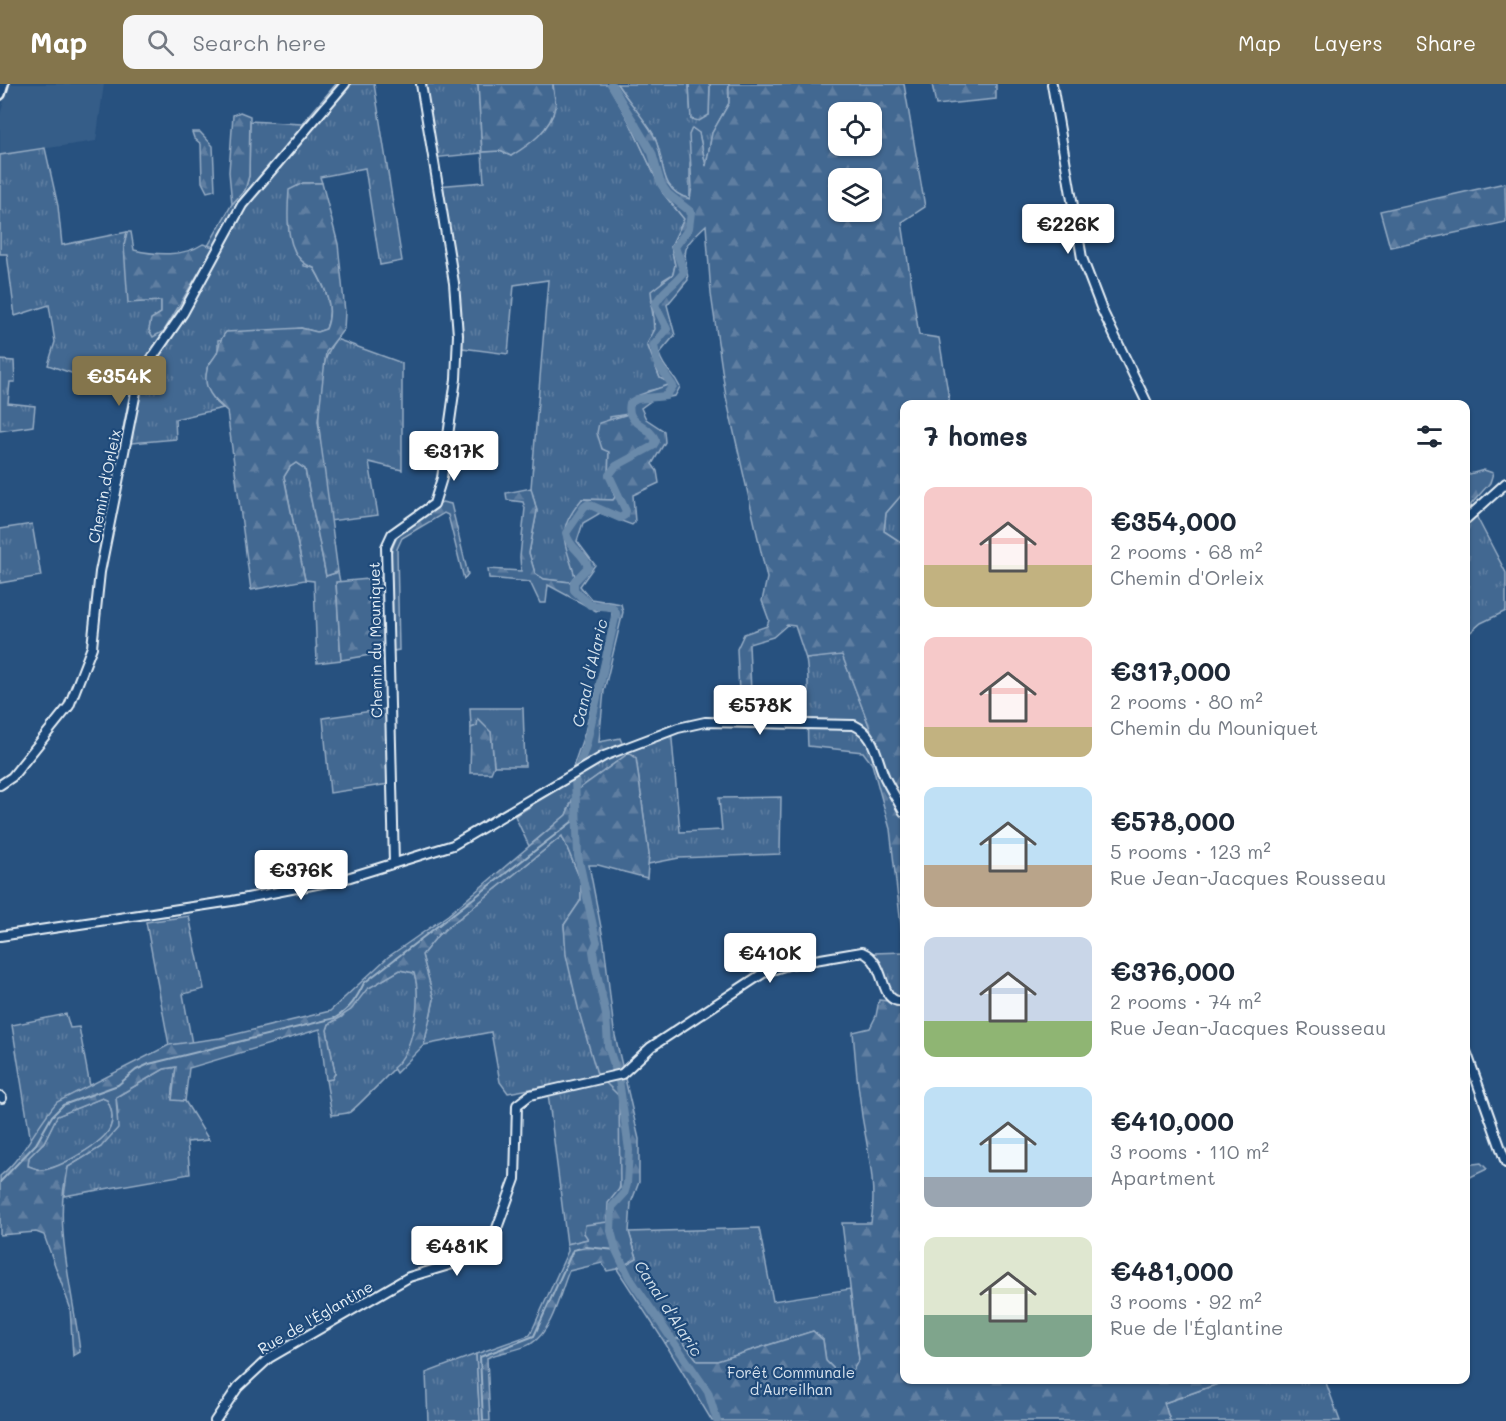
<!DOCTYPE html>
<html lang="en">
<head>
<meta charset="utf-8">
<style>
	body { margin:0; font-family:Mali,sans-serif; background:#f6f6f7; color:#1f2937; height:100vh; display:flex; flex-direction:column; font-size:22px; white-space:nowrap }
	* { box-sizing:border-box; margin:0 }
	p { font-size:20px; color:#747a83 }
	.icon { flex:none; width:33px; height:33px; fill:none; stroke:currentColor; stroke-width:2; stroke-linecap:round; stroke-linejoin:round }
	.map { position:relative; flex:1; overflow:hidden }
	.sheet { position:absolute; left:900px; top:316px; width:570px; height:984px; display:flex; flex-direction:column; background:#fff; border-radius:12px; box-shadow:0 2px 4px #0004 }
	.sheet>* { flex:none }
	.fabs { position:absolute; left:828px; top:18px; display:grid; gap:12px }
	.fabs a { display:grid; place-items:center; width:54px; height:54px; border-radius:12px; background:#fff; box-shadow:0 2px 4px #0004; font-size:30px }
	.price { position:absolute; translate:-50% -51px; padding:0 14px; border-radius:6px; background:#fff; color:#222; font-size:20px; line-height:39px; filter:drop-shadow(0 2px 3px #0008) }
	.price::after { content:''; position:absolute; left:50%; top:36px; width:18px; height:14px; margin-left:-9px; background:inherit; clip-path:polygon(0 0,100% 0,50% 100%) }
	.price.selected { background:#84754c; color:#fff }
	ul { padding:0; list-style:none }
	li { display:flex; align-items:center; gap:18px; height:150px; padding:0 24px }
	li span { display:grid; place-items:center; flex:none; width:168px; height:120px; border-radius:12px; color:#555 }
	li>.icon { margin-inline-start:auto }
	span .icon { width:72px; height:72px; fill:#fffc; stroke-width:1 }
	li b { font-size:26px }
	h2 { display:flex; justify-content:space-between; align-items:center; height:72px; padding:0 24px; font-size:26px }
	header { display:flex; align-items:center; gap:36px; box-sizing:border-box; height:84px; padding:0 30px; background:#84754c; color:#fff }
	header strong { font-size:28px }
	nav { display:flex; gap:33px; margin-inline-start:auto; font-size:21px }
	.search { width:420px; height:54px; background:#f6f6f7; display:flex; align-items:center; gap:15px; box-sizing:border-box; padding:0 21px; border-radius:12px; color:#747a83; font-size:22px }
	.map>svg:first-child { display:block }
	.built { fill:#355d88 }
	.grass { fill:url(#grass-tufts); stroke:#96acc4; stroke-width:1.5 }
	.forest { fill:url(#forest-firs); stroke:#96acc4; stroke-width:1.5; fill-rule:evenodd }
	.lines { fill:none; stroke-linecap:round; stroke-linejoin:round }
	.stream { stroke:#9db3c9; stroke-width:2 }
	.canal { stroke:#6b8aaa; stroke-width:8 }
	.minor-casing { stroke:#e8f1f8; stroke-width:12 }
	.major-casing { stroke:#e8f1f8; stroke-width:14 }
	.minor { stroke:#1f4a7a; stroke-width:8 }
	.major { stroke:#1f4a7a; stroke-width:9 }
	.labels { text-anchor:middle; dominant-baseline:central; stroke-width:4.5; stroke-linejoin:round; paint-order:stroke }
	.street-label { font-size:15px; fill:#e8f1f8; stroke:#1f4a7a }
	.park-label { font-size:15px; fill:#d8e3ee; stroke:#1f4a7a }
	.water-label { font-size:16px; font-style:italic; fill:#d5e2ec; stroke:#1f4a7a }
</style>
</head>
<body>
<header>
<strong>Map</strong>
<div class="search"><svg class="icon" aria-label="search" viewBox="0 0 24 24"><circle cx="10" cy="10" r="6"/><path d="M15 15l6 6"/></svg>Search here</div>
<nav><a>Map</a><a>Layers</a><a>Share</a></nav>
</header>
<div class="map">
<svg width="1506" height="1337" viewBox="0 0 1506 1337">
	<defs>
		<pattern id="grass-tufts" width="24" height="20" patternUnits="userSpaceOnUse" patternTransform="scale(1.5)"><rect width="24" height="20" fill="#436891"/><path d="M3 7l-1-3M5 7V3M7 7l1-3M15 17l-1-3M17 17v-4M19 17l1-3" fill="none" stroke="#5e7ea1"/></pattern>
		<pattern id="forest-firs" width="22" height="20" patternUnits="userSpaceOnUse" patternTransform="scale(1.5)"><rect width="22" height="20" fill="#436891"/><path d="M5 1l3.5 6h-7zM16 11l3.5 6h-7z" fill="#5e7ea1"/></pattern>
	</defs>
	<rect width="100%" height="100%" fill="#27517f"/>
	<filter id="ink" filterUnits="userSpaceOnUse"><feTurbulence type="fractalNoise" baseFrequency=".0167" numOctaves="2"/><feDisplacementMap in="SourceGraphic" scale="12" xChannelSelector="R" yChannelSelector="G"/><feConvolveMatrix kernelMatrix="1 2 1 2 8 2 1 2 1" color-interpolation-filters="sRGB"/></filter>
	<g filter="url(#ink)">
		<path class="built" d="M9 0H104L96 57 0 71V31Z"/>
		<g class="grass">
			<path d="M336 0H374L402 177 380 181 365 84 320 93 322 99H303L304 182 314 184C325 203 335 223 326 245L317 248 301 244 218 256V268L207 284 214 316 223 324 175 335 176 355 120 360 130 309 48 281 55 258 49 221 15 232 7 170H0V71L45 64 58 122 62 161 127 148 124 162 161 217V229L151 236 149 246 153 252 214 163 208 162 232 120 245 106 249 92 250 37 302 40Z"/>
			<path d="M418 0H478L482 68 500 67 511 72 556 22 553 0H608L630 39 663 109 684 135 671 162 675 181 673 190 663 196 651 221C658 247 648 268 660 294L668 298 669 302 648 307 628 330 610 333 608 394 615 413 614 416 582 415 571 478 575 492 570 498 544 495 535 490 529 469 537 427 531 404 548 196 514 201 508 270 455 263 454 217 437 102 484 98 482 69 431 74Z"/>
			<path d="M617 0H689L691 35 709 31 710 0H729V19L712 49 706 83 699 49 690 79V115C655 106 667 76 653 50 643 33 628 17 617 0Z"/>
			<path d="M336 255 402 279V386L369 378 378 431 329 437C324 388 305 296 336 255Z"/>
			<path d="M0 276 14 277 15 298H10L8 319 35 322 33 342 0 347Z"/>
			<path d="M296 379 305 385 326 492 338 488 340 498 336 499 341 576 317 579 314 497 305 496 284 392 290 383Z"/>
			<path d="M904 408V460H903L884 447 886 429Z"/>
			<path d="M1471 422 1506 489V527L1481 539 1466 552V426Z"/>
			<path d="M32 440 41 492 0 499V445Z"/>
			<path d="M842 570 880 670 872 680 863 668 808 662C806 632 811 604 806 575Z"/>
			<path d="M470 624H523L525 682H494L491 648 477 642 471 644Z"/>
			<path d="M386 625 389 700 330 709 323 634Z"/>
			<path d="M671 644 680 748 722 746 719 714 781 713 780 770 679 774 648 780 649 770 636 674 629 669 576 707 566 731 529 762 515 732 531 722 530 711C576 680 618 661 671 644Z"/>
			<path d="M562 752 581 797V816L564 841C568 894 583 942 600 993 606 997 616 1004 619 1012 622 1021 622 1097 619 1105 611 1122 609 1116 607 1138L588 1155 567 1160 547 1002 508 1009 500 998 491 948 424 961 434 915 422 871 438 851Z"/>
			<path d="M189 832 204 905 183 910 192 960 169 961 146 838Z"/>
			<path d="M904 868V912L899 913 891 908 874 869Z"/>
			<path d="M400 886 414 889C422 914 415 952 403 975 400 979 355 1025 350 1028 346 1030 337 1030 332 1031L326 996 332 995 335 989 327 946 329 940 342 933 367 905Z"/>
			<path d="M66 930 70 944 79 943 90 1002C58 1016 47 1027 31 1058L12 941Z"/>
			<path d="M176 983 172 1015 185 1017 209 1056 187 1058 190 1090 64 1112 68 1083 101 1063 118 1030 116 1013 164 985Z"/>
			<path d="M102 1014 107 1016C112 1025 114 1035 110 1044 104 1059 58 1086 42 1086 38 1086 32 1083 28 1082L29 1073 44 1058 57 1032Z"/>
			<path d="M759 1144 773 1217 850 1205 859 1275 853 1287 834 1285 826 1277 823 1256 813 1247 718 1277H698L680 1255 665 1259 617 1185 637 1174 629 1148Z"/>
			<path d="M476 1270 480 1337H428L426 1289Z"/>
			<path d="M1229 1296H1325L1340 1337H1170L1164 1319Z"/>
		</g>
		<g class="forest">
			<path d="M478 0H553C552 8 557 16 555 23 551 46 529 61 511 72L500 67 482 68Z"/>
			<path d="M608 0H617C628 17 643 33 653 50 667 76 656 106 690 115L692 103 689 51 692 44 699 49 706 82 712 49 729 19V0H904L925 123 902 138 919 251 939 254 950 321H904V408L886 429 884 447 904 460V868L890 745 872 680 880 670 842 571 806 575 795 542 787 541 773 553 749 560 752 632 740 631 737 565 744 550 767 542 769 536 762 517 767 494 726 313 711 210 706 141C679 166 685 164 688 196L667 221 675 251 659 270C666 290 673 287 680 303L675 312 652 316 641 324 646 335 664 347 665 358 652 380 657 387 659 399 633 411 635 438 632 441 600 429 583 439 577 457 595 481 580 502 591 515 621 520 623 528 604 607 599 658 620 654 622 659 573 683 585 648 611 542 612 527 603 524 596 527 548 501 546 519H540L530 498 489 494 488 485 521 487 520 473 525 424 523 418 507 416 506 409 531 404 537 427 529 469 535 489 544 495 570 498 575 492C564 455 555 448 582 415L613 416 615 413 608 394 609 368 602 365 597 349 599 339 628 330 639 311 668 301V298L660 294 647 260 655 245 651 207 673 190 675 181 671 162 684 135 663 109 630 39ZM838 28H872V62H838ZM838 94H872V128H838Z"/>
			<path d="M689 0H710L709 31 699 37 691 35Z"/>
			<path d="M932 0H996V15L936 21Z"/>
			<path d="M240 28 250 32 249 92 245 106 232 120 229 88 233 31Z"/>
			<path d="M192 48H200L213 62 215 106 207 108 202 98 201 60 194 54Z"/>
			<path d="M303 99H322L338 160 345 228 344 245 326 268 318 337 338 488 326 492 305 385 296 379 290 383 284 393 305 496 251 506 227 327C214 316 202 305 207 286 208 280 214 275 217 269 220 260 219 256 226 248L301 244 317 248 326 245C335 223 325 203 314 184 284 175 287 131 289 106Z"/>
			<path d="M1505 99 1506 138 1390 163 1380 127Z"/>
			<path d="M127 148H131L134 166C155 171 184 173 203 160L214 163 164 247 153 253 149 246 151 235 161 229V217L128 219 124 162Z"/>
			<path d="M1484 386 1493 389 1490 399 1466 426V391Z"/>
			<path d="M442 418 451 420 468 490 464 495 448 431 444 429 402 454 397 465 399 566 341 576 336 498 380 494 388 488C392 442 408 442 442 418Z"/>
			<path d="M478 635 491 648 494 682 491 689H470L471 644 477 642Z"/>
			<path d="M629 669 636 674 649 770 647 794 598 781H589L604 859 614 947 639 1055V1098L631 1119 629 1148 637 1174 617 1185 607 1187 602 1179 569 1187C560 1208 553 1246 532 1259 520 1267 501 1267 487 1274L490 1337H480L476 1270 530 1251 568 1167 567 1160 588 1155 584 1149 585 1141 607 1138 608 1119 620 1104 619 1012 597 990 579 928 566 871 564 841 581 816V797L562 752 438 851 422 871 434 915 424 961 396 989 393 984C414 968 422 914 414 889L400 886 367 905 351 926 329 940 327 946 335 989 332 995 326 996 320 945 189 984 185 1017 172 1016 176 983 164 985 116 1013 118 1044 101 1063 68 1083C52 1140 74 1210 80 1268L73 1272 70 1223 44 1151 36 1148 0 1151V1092C25 1072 36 1041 57 1018L169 961 220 954 330 927 388 873 448 831 566 731 576 707ZM102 1014 107 1016C112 1025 114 1035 110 1044 104 1059 58 1085 42 1086 38 1086 32 1083 28 1082L29 1073 44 1058 57 1032Z"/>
			<path d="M879 916 904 919V1296H1229L1164 1319 1170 1337H712L665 1259 680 1254 698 1277H717L813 1247 823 1256 826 1277 834 1285 853 1286 859 1275 842 1139H871C877 1103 868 1068 862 1032 858 1004 855 976 853 948L870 944 876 932Z"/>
			<path d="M1481 1079 1487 1085 1466 1095V1081Z"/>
		</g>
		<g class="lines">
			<g class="stream">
				<path d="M0 1098 36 1060 52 1032 63 1021 118 1001 136 986 149 980 335 934C350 925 357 914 364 899L577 734"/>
				<path d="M483 1337 480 1273 534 1252 573 1166 586 1163 616 1166"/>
			</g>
			<path class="canal" d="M611 0 652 69 661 100 668 110 691 128 689 144 675 163 684 188C675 201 661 207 655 221L667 245 654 261 657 279 673 302 666 312 637 315 630 319C625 341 649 339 656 357L653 362 616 382 609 391 626 427 625 431 620 434 588 420 584 423 566 449C569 464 584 469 588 483L574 498V506L590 521 612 523 616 529 586 662 575 693 578 772 595 851 597 858 593 867 595 880 606 931 608 962 619 996 629 1066 627 1100 624 1110 612 1123 611 1147 616 1166 629 1193 708 1308 717 1337"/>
			<g class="minor-casing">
				<g id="minor">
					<path d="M1052 0 1082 174 1102 226 1148 321"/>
					<path d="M1466 435 1506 399"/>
					<path d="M0 701 12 693 69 622 92 563 100 488 139 293 183 229 242 121 345 0"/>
					<path d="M394 779 386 463 392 450 434 420 442 394 456 295 458 251 454 199 421 0"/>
					<path d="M0 852 232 817 347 794 453 761 604 672 678 644 705 638 854 641C876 651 876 674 885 694 891 706 898 717 904 728"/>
					<path d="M1466 967 1506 1079"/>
					<path d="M0 1012 2 1014"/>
					<path d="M215 1337 238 1303 269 1274 409 1193 479 1172 493 1155 515 1095 517 1021 530 1011 622 990 651 963 765 888 791 880 862 868C889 879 877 921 904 917"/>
				</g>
			</g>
			<g class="major-casing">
				<path id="major" d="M0 10 3 0"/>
			</g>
			<use href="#minor" class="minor"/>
			<use href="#major" class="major"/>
		</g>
	</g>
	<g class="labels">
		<g class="street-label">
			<text transform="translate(104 402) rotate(-79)">Chemin d'Orleix</text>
			<text transform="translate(375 556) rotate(-91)">Chemin du Mouniquet</text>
			<text transform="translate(315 1233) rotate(-30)">Rue de l'Églantine</text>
		</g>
		<g class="park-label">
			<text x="791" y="1288">Forêt Communale<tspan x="791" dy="17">d'Aureilhan</tspan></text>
		</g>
		<g class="water-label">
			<text transform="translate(589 589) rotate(-77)">Canal d'Alaric</text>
			<text transform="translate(669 1224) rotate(57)">Canal d'Alaric</text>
		</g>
	</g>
</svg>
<div class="fabs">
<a><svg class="icon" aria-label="locate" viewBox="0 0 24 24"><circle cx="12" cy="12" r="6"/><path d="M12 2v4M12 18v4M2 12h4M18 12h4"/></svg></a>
<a><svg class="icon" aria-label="layers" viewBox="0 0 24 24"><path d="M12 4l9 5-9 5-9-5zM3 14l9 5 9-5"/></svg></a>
</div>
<b class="price" style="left:1068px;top:171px">€226K</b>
<b class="price selected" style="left:119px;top:323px">€354K</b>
<b class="price" style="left:454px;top:398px">€317K</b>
<b class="price" style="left:760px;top:652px">€578K</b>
<b class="price" style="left:301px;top:817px">€376K</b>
<b class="price" style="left:770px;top:900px">€410K</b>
<b class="price" style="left:457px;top:1193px">€481K</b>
<section class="sheet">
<h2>7 homes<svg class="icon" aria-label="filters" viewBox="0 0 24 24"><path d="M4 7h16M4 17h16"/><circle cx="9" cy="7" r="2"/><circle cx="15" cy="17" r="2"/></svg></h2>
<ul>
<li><span style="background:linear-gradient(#f6c9c9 65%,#c2b280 0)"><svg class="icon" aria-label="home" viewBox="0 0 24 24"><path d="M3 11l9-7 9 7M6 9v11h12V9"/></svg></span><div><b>€354,000</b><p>2 rooms · 68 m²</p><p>Chemin d'Orleix</p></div></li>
<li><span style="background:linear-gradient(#f6c9c9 75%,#c2b280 0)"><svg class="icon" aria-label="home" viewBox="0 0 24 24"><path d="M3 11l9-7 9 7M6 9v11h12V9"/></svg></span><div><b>€317,000</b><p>2 rooms · 80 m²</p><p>Chemin du Mouniquet</p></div></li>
<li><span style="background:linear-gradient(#bfe0f5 65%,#b9a48a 0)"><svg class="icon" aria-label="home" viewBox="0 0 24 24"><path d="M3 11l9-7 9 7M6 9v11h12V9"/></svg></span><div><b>€578,000</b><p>5 rooms · 123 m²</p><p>Rue Jean-Jacques Rousseau</p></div></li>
<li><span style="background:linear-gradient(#c9d6e8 70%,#8fb573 0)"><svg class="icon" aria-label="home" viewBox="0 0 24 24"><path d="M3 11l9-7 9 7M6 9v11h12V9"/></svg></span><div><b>€376,000</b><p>2 rooms · 74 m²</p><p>Rue Jean-Jacques Rousseau</p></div></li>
<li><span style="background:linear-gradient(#bfe0f5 75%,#9aa5b1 0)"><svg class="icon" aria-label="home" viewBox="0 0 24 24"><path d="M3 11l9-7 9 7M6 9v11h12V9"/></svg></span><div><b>€410,000</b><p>3 rooms · 110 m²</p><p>Apartment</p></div></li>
<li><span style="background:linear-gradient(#dfe7d0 65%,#7fa58c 0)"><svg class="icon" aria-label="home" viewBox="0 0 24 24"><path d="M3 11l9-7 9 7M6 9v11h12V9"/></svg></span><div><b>€481,000</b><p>3 rooms · 92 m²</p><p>Rue de l'Églantine</p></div></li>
</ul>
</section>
</div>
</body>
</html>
